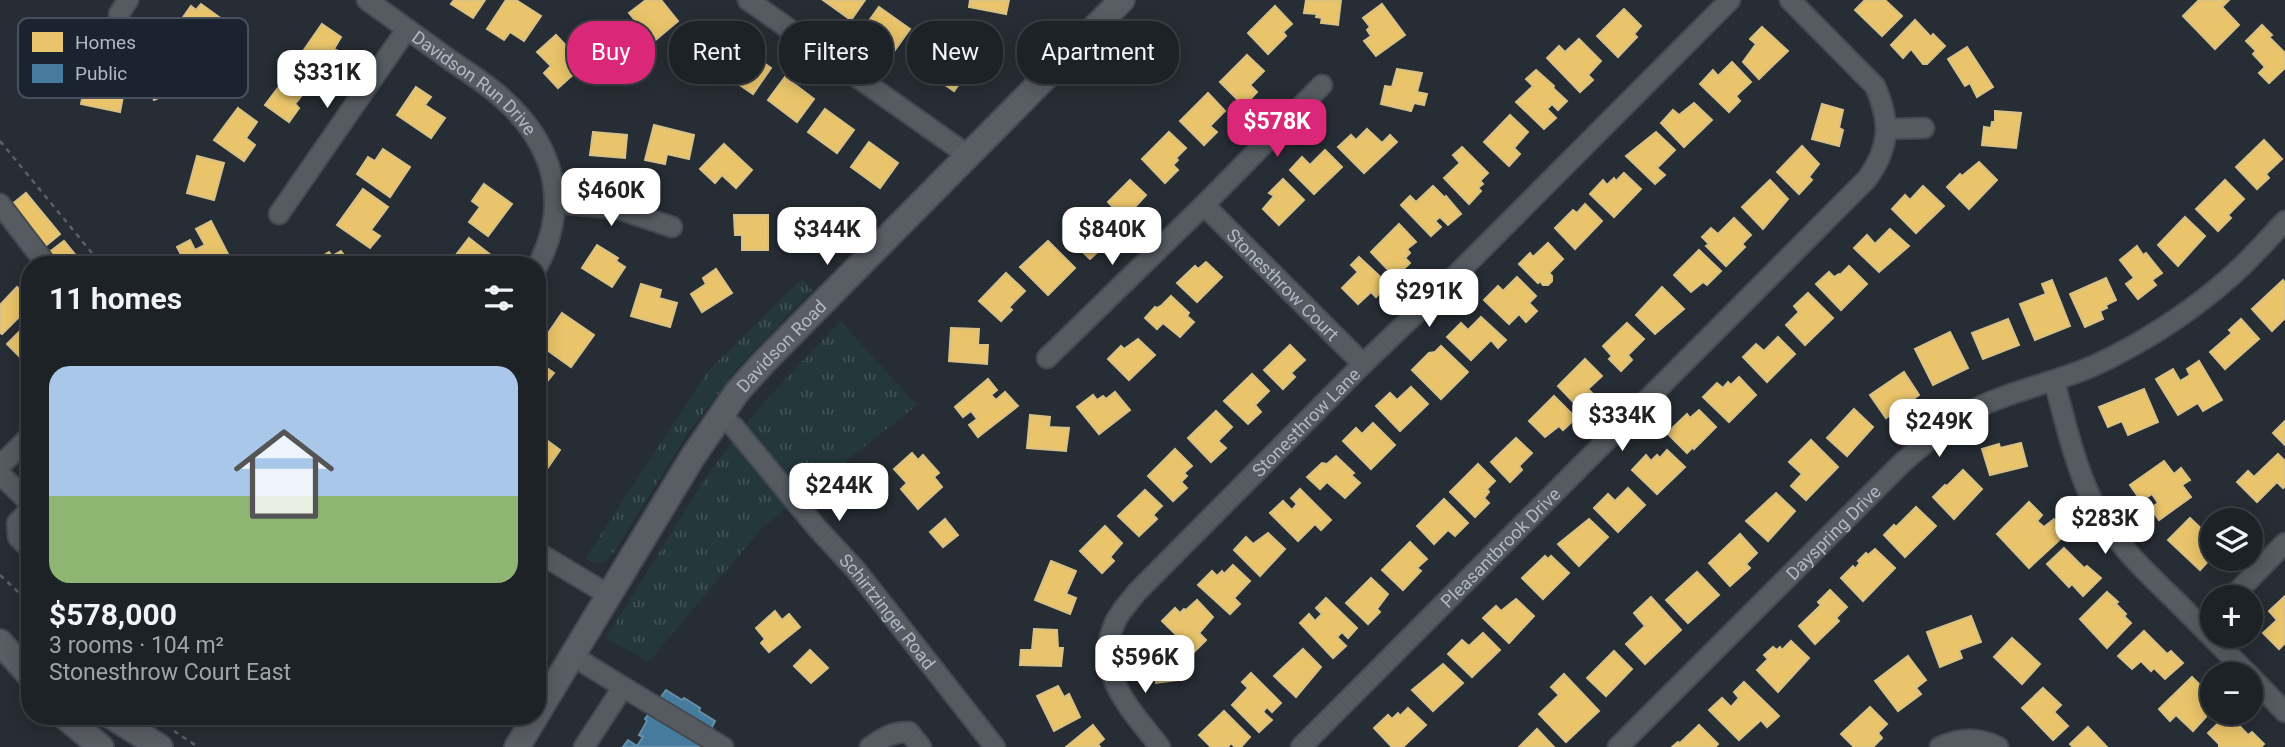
<!DOCTYPE html>
<html lang="en">
<head>
<meta charset="utf-8">
<style>
	body { margin:0; font-family:Roboto,sans-serif; background:#252a2f; color:#f1f3f6; height:100vh; display:flex; flex-direction:column; font-size:26px; white-space:nowrap }
	* { box-sizing:border-box; margin:0 }
	p { font-size:23px; color:#a0a4a7 }
	.icon { flex:none; width:38px; height:38px; fill:none; stroke:currentColor; stroke-width:2; stroke-linecap:round; stroke-linejoin:round }
	.map { position:relative; flex:1; overflow:hidden }
	.drawer { position:absolute; left:21px; top:256px; width:525px; height:469px; display:flex; flex-direction:column; background:#1d2227; border-radius:28px; box-shadow:0 4px 18px #0003,0 0 0 2px #3b3f44 }
	.drawer>* { flex:none }
	.top-card { position:absolute; left:567px; top:21px; width:665px; height:63px; display:flex; gap:14px }
	.buttons { position:absolute; left:2200px; top:508px; display:grid; gap:14px }
	.buttons a { display:grid; place-items:center; width:63px; height:63px; border-radius:50%; background:#1d2227; box-shadow:0 4px 18px #0003,0 0 0 2px #3b3f44; font-size:35px }
	.price { position:absolute; translate:-50% -60px; padding:0 16px; border-radius:14px; background:#fff; color:#222; font-size:23px; line-height:46px; filter:drop-shadow(0 2px 4px #0008) }
	.price::after { content:''; position:absolute; left:50%; top:42px; width:21px; height:16px; margin-left:-10px; background:inherit; clip-path:polygon(0 0,100% 0,50% 100%) }
	.price.selected { background:#db2777; color:#fff }
	ul { padding:0; list-style:none }
	li { display:grid; align-content:center; gap:14px; height:371px; padding:0 28px }
	li+li { border-top:2px solid #3b3f44 }
	li span { display:grid; place-items:center; height:217px; border-radius:21px; color:#555 }
	li>.icon { margin-inline-start:auto }
	span .icon { width:126px; height:126px; fill:#fffc; stroke-width:1 }
	li b { font-size:30px }
	h2 { display:flex; justify-content:space-between; align-items:center; height:84px; padding:0 28px; font-size:30px }
	.chip { padding:0 24px; border-radius:28px; background:#1d2227; box-shadow:0 4px 18px #0003,0 0 0 2px #3b3f44; font-size:24px; line-height:63px }
	.chip.selected { background:#db2777; color:#fff }
	.map>svg:first-child { display:block }
	.grass { fill:url(#grass-tufts) }
	.homes { fill:#e9c46a; stroke:#d8c186; stroke-width:2 }
	.public { fill:#457b9d; stroke:#658ea9; stroke-width:2 }
	.lines { fill:none; stroke-linecap:round; stroke-linejoin:round }
	.minor-casing { stroke:#44494f; stroke-width:23 }
	.major-casing { stroke:#444951; stroke-width:28 }
	.path { stroke:#5a6066; stroke-width:2.5; stroke-dasharray:5 5; stroke-linecap:butt }
	.minor { stroke:#565b62; stroke-width:19 }
	.major { stroke:#595d64; stroke-width:24 }
	.labels { text-anchor:middle; dominant-baseline:central; stroke-width:7; stroke-linejoin:round; paint-order:stroke }
	.street-label { font-size:18px; fill:#afb9c6; stroke:#1a232f }
	.key { fill:#1a232f; stroke:#47505c; stroke-width:2 }
	.key-label { font-size:19px; fill:#afb9c6 }
</style>
</head>
<body>
<div class="map">
<svg width="2285" height="747" viewBox="0 0 2285 747">
	<defs>
		<pattern id="grass-tufts" width="24" height="20" patternUnits="userSpaceOnUse" patternTransform="scale(1.75)"><rect width="24" height="20" fill="#24373a"/><path d="M3 7l-1-3M5 7V3M7 7l1-3M15 17l-1-3M17 17v-4M19 17l1-3" fill="none" stroke="#415255"/></pattern>
	</defs>
	<rect width="100%" height="100%" fill="#272d34"/>
	<g class="grass">
		<path d="M802 279 812 290 736 370 688 433 614 552 605 561 596 564 585 559 707 372Z"/>
		<path d="M840 321 917 405 764 526 648 662 606 638 706 477 756 411Z"/>
	</g>
	<g class="homes">
		<path d="M454 0H485L473 18 451 4Z"/>
		<path d="M506 0H516L541 16 524 41 510 32 504 40 487 29Z"/>
		<path d="M646 0H661L678 21 653 42 629 13Z"/>
		<path d="M823 0H865L851 20Z"/>
		<path d="M970 0H1009L1006 14 969 7Z"/>
		<path d="M1306 0H1341L1338 25 1321 23 1322 18 1316 17 1317 14 1304 13Z"/>
		<path d="M1865 0H1885L1902 16 1882 36 1855 10Z"/>
		<path d="M2199 0H2229L2222 7 2239 25 2215 49 2183 16Z"/>
		<path d="M201 4 223 20 202 50 174 30 191 6 196 10Z"/>
		<path d="M1382 4 1405 35 1376 56 1364 41 1371 36 1367 30 1370 27 1363 18Z"/>
		<path d="M1275 6 1292 24 1283 32 1286 36 1268 54 1248 33Z"/>
		<path d="M879 7 910 29 892 54 861 32Z"/>
		<path d="M1624 9 1641 26 1634 34 1637 37 1618 57 1597 36Z"/>
		<path d="M1915 20 1931 37 1933 34 1945 46 1927 64H1923L1911 49 1903 58 1891 45Z"/>
		<path d="M696 21 725 40 708 67 679 48Z"/>
		<path d="M322 24 341 37 334 49 338 51 323 73 299 57Z"/>
		<path d="M2262 25 2272 35 2269 37 2285 53V68L2269 83 2259 73 2265 67 2253 54 2256 51 2246 41Z"/>
		<path d="M1762 27 1788 51 1759 79 1743 62 1756 44 1750 39Z"/>
		<path d="M556 35 584 65 558 88 544 73 551 66 537 52Z"/>
		<path d="M1579 39 1601 61 1588 75 1593 80 1580 92 1547 58 1559 46 1565 52Z"/>
		<path d="M941 46 971 67 954 91 924 70Z"/>
		<path d="M1967 47 1993 87 1977 97 1970 83 1965 86 1948 59Z"/>
		<path d="M742 48 771 68 753 94 724 74Z"/>
		<path d="M1247 55 1264 71 1250 85 1257 92 1244 106 1220 82Z"/>
		<path d="M159 61 163 70 180 63 189 85 154 100 141 69Z"/>
		<path d="M1732 62 1751 82 1736 96 1740 101 1729 112 1700 84 1713 70 1718 76Z"/>
		<path d="M88 69 107 73 105 82 125 86 120 112 81 104Z"/>
		<path d="M1397 69 1422 73 1417 92 1427 94 1424 105 1414 103 1411 111 1381 104 1385 86 1392 87Z"/>
		<path d="M1536 70 1554 86 1553 88 1567 101 1558 110 1552 104 1547 109 1556 118 1544 129 1516 102 1533 86 1526 79Z"/>
		<path d="M287 76 306 90 295 104 299 108 289 122 265 105Z"/>
		<path d="M785 77 814 99 797 122 768 100Z"/>
		<path d="M416 87 431 97 425 105 445 118 431 138 397 115Z"/>
		<path d="M1208 93 1225 111 1210 126 1217 132 1204 145 1180 121Z"/>
		<path d="M1694 103 1712 120 1684 147 1661 123 1673 110 1679 115Z"/>
		<path d="M1822 104 1843 110 1839 128 1843 130 1839 146 1812 139Z"/>
		<path d="M238 108 257 122 246 138 255 145 244 161 214 140Z"/>
		<path d="M825 109 854 130 837 153 808 132Z"/>
		<path d="M1995 111 2021 113 2016 148 1982 145 1984 127 1991 128 1992 122H1995Z"/>
		<path d="M1510 115 1528 132 1514 148 1520 154 1509 166 1484 142Z"/>
		<path d="M654 125 694 135 689 159 667 154 665 164 645 160Z"/>
		<path d="M1367 129 1382 143 1390 135 1397 142 1364 173 1338 147 1351 135 1356 140Z"/>
		<path d="M593 132 627 135 625 158 590 155Z"/>
		<path d="M1169 132 1186 148 1176 158 1178 160 1173 165 1178 170 1165 183 1142 159Z"/>
		<path d="M1656 132 1675 150 1657 168 1665 175 1655 184 1626 156Z"/>
		<path d="M2264 140 2282 159 2266 174 2269 178 2257 189 2236 167Z"/>
		<path d="M869 142 898 163 880 188 851 167Z"/>
		<path d="M724 144 752 170 736 188 722 175 715 183 700 169Z"/>
		<path d="M1802 146 1819 164 1809 177 1812 180 1799 194 1777 172Z"/>
		<path d="M1462 147 1488 173 1480 181 1483 184 1478 188 1481 191 1469 204 1444 178 1460 163 1453 155Z"/>
		<path d="M383 149 410 167 390 197 357 174 368 157 375 161Z"/>
		<path d="M1325 150 1342 167 1314 194 1290 170 1302 157 1310 165Z"/>
		<path d="M197 156 224 163 214 200 187 193Z"/>
		<path d="M1979 162 1997 180 1969 209 1947 187 1960 174 1962 176Z"/>
		<path d="M1624 173 1641 189 1614 217 1590 194 1603 180 1607 185 1614 178 1616 181Z"/>
		<path d="M1283 179 1304 200 1279 225 1263 209 1274 196 1269 193Z"/>
		<path d="M1130 180 1146 195 1135 207 1139 210 1127 222 1108 202Z"/>
		<path d="M1770 180 1788 199 1763 229 1742 207Z"/>
		<path d="M2225 180 2244 199 2228 215 2231 218 2218 231 2196 209Z"/>
		<path d="M484 184 512 204 488 236 469 222 480 207 472 201Z"/>
		<path d="M1433 186 1445 198 1446 196 1461 214 1448 225 1440 217 1435 221 1441 227 1431 236 1401 205 1410 196 1416 202Z"/>
		<path d="M1923 186 1944 206 1916 233 1892 209 1905 195 1910 200Z"/>
		<path d="M363 189 388 207 371 230 380 236 370 248 337 225Z"/>
		<path d="M26 193 60 234 44 247 10 206Z"/>
		<path d="M1585 204 1602 221 1575 249 1555 228 1573 210 1577 213Z"/>
		<path d="M1092 209 1109 227 1097 241 1103 247 1090 259 1065 235Z"/>
		<path d="M734 215H768V250H742V235H735Z"/>
		<path d="M2185 217 2205 236 2178 266 2158 245Z"/>
		<path d="M1734 218 1751 235 1742 244 1745 247 1726 266 1706 246 1709 244 1702 237 1711 228 1718 234Z"/>
		<path d="M211 221 230 258 217 264H186L177 247 190 240 195 250 205 245 196 229Z"/>
		<path d="M1399 224 1416 242 1407 249 1410 253 1405 258 1410 263 1395 277 1371 252Z"/>
		<path d="M1890 229 1909 246 1879 272 1854 248 1867 235 1875 244Z"/>
		<path d="M469 238 492 256 486 264H449Z"/>
		<path d="M64 241 83 264H56L47 254Z"/>
		<path d="M1048 241 1075 268 1048 295 1020 267Z"/>
		<path d="M1548 243 1563 259 1549 273 1552 276V281L1548 285H1543L1540 281 1538 283 1519 264 1530 253 1533 257Z"/>
		<path d="M597 245 618 258 616 261 625 267 612 287 582 268Z"/>
		<path d="M2137 246 2143 255 2146 253 2162 273 2152 280 2156 285 2138 299 2126 284 2134 278 2120 260Z"/>
		<path d="M1699 250 1721 271 1707 285 1703 282 1691 292 1674 275Z"/>
		<path d="M341 251 350 264H310L329 252 332 256Z"/>
		<path d="M1359 257 1388 284 1376 297 1371 292 1358 304 1342 288 1358 272 1351 265Z"/>
		<path d="M1206 262 1222 277 1197 302 1177 283 1195 266 1198 269Z"/>
		<path d="M1849 266 1867 284 1841 310 1816 284 1829 272 1834 277 1839 274 1840 275Z"/>
		<path d="M716 269 732 293 702 312 691 294 706 284 703 278Z"/>
		<path d="M1006 273 1025 291 1009 307 1012 310 1001 321 979 301Z"/>
		<path d="M1517 277 1536 296 1529 303 1537 311 1526 322 1519 314 1509 324 1484 300 1498 286 1503 291Z"/>
		<path d="M2106 278 2116 300 2106 305 2107 308 2100 311 2103 319 2085 327 2070 294Z"/>
		<path d="M2052 280 2070 326 2035 340 2020 304 2046 294 2042 284Z"/>
		<path d="M2283 280 2285 283V318L2272 331 2252 309Z"/>
		<path d="M641 284 661 290 659 298 677 303 670 327 631 316Z"/>
		<path d="M17 287 30 299V306L2 334 0 333V305Z"/>
		<path d="M1662 287 1684 309 1655 334 1636 315Z"/>
		<path d="M1808 293 1833 318 1805 345 1786 325 1799 312 1794 306Z"/>
		<path d="M1171 296 1189 313 1187 316 1194 322 1180 337 1163 323 1157 329 1145 318 1155 307 1157 308 1162 305Z"/>
		<path d="M562 313 594 335 571 367 540 345Z"/>
		<path d="M1481 317 1506 340 1498 348 1491 340 1471 360 1447 337 1461 323 1468 330Z"/>
		<path d="M2008 319 2019 345 1983 359 1972 333Z"/>
		<path d="M2241 319 2259 339 2225 369 2210 352 2232 333 2229 330Z"/>
		<path d="M30 321V367L7 344Z"/>
		<path d="M1627 323 1644 339 1628 355 1632 360 1621 371 1609 359 1612 356 1603 346Z"/>
		<path d="M951 328 979 329 978 345H988L987 364 949 361Z"/>
		<path d="M1950 332 1968 368 1933 385 1915 349Z"/>
		<path d="M1778 337 1795 354 1767 382 1743 357 1756 344 1764 351Z"/>
		<path d="M1138 339 1155 355 1129 380 1108 359 1121 346 1124 349Z"/>
		<path d="M1290 345 1305 360 1291 373 1295 377 1283 389 1264 370Z"/>
		<path d="M1441 346 1468 372 1441 399 1412 370 1429 353 1435 352Z"/>
		<path d="M1585 359 1602 376 1588 389 1596 397 1581 410 1558 386Z"/>
		<path d="M537 361 554 373 537 394Z"/>
		<path d="M2199 361 2222 400 2203 411 2198 403 2178 415 2156 379 2173 369 2180 381 2190 375 2187 369Z"/>
		<path d="M1904 372 1919 395 1886 418 1870 395Z"/>
		<path d="M1252 374 1269 391 1255 405 1261 412 1248 424 1224 401Z"/>
		<path d="M1739 377 1756 395 1729 422 1703 397 1717 383 1723 388 1728 382 1731 385Z"/>
		<path d="M988 379 997 390 991 395 996 400 1005 392 1018 406 978 437 969 425 977 419 971 411 963 417 955 407Z"/>
		<path d="M1411 387 1428 404 1400 431 1376 406 1390 393 1397 400Z"/>
		<path d="M2144 389 2158 422 2128 435 2122 421 2108 427 2099 407Z"/>
		<path d="M1115 392 1130 410 1099 434 1077 407 1093 395 1097 400 1103 396 1106 399Z"/>
		<path d="M1554 396 1576 418 1563 430 1559 426 1545 437 1529 421Z"/>
		<path d="M1854 409 1873 427 1847 456 1827 438Z"/>
		<path d="M1699 410 1716 427 1694 449 1693 447 1687 453 1667 433 1687 414 1690 418Z"/>
		<path d="M1216 411 1232 427 1218 441 1226 448 1211 462 1188 438Z"/>
		<path d="M1030 415 1050 417 1049 427 1069 428 1066 451 1027 448Z"/>
		<path d="M2285 421V445L2273 433Z"/>
		<path d="M1373 423 1395 445 1371 469 1343 441 1356 428 1362 434Z"/>
		<path d="M537 433 560 450 538 482H537Z"/>
		<path d="M1516 438 1532 453 1519 466 1522 470 1510 482 1491 462Z"/>
		<path d="M1811 440 1838 467 1806 500 1791 486 1802 474 1789 462Z"/>
		<path d="M2021 443 2027 466 1990 475 1982 449 1999 444 2000 448Z"/>
		<path d="M1175 449 1192 466 1184 473 1187 476 1181 482 1187 488 1173 501 1148 476Z"/>
		<path d="M1667 450 1685 467 1657 494 1632 470 1646 455 1651 461 1657 455 1660 458Z"/>
		<path d="M912 453 918 460 923 455 939 473 934 477 942 487 918 509 901 489 907 483 894 469Z"/>
		<path d="M2278 454 2285 461V486L2283 488 2277 482 2257 502 2237 482 2248 471 2254 477Z"/>
		<path d="M1336 456 1354 473 1351 475 1360 483 1345 498 1327 482 1320 489 1307 477 1322 463 1327 464Z"/>
		<path d="M2164 461 2174 474 2181 468 2190 480 2182 485 2191 497 2159 520 2151 508 2158 503 2152 494 2141 501 2130 485Z"/>
		<path d="M1478 464 1495 481 1487 489 1489 492 1484 498 1489 503 1475 517 1450 492Z"/>
		<path d="M1963 470 1982 489 1954 519 1933 497 1945 485 1947 486Z"/>
		<path d="M1628 488 1645 505 1618 532 1594 508 1608 494 1615 501Z"/>
		<path d="M1300 489 1331 520 1321 530 1315 524 1298 541 1270 513 1283 501 1292 510 1297 504 1291 498Z"/>
		<path d="M1145 490 1162 506 1153 515 1157 519 1139 536 1118 516Z"/>
		<path d="M1776 493 1795 511 1768 541 1746 521Z"/>
		<path d="M1444 499 1468 523 1455 536 1448 530 1434 544 1417 526Z"/>
		<path d="M2029 502 2042 515 2037 521 2044 527 2054 519 2067 533 2029 568 1997 534Z"/>
		<path d="M1916 507 1936 526 1905 557 1884 535 1894 525 1896 527Z"/>
		<path d="M2190 518 2212 539V557L2200 570 2168 540Z"/>
		<path d="M945 519 958 535 943 547 930 532Z"/>
		<path d="M1589 519 1608 537 1579 566 1558 544Z"/>
		<path d="M1105 526 1122 543 1110 557 1114 561 1102 573 1080 551Z"/>
		<path d="M1268 533 1285 549 1260 576 1234 550 1246 537 1253 544Z"/>
		<path d="M1740 534 1757 553 1746 564 1750 568 1730 586 1709 563Z"/>
		<path d="M1410 542 1427 559 1417 568 1421 571 1403 590 1382 570Z"/>
		<path d="M2064 548 2084 568 2087 566 2101 578 2083 596 2072 584 2069 587 2047 564Z"/>
		<path d="M1875 549 1895 568 1863 601 1841 578 1853 566 1855 569 1860 563 1858 561 1866 553 1868 555Z"/>
		<path d="M1545 556 1548 559 1551 556 1569 573 1543 599 1522 578Z"/>
		<path d="M1051 561 1076 571 1066 594 1076 598 1070 614 1035 600Z"/>
		<path d="M1233 565 1250 581 1234 598 1240 604 1230 614 1198 585 1212 571 1217 576 1222 571 1224 574Z"/>
		<path d="M1697 572 1719 595 1688 623 1666 600Z"/>
		<path d="M1371 578 1388 594 1377 609 1380 612 1368 624 1346 603Z"/>
		<path d="M1830 590 1847 607 1836 618 1839 621 1815 644 1799 626 1821 605 1818 602Z"/>
		<path d="M2107 592 2118 602 2114 605H2117L2126 614 2124 616 2131 623 2107 648 2080 619Z"/>
		<path d="M1651 597 1681 630 1645 664 1626 644 1645 626 1634 613Z"/>
		<path d="M2284 597 2285 643 2279 649 2263 633 2277 620 2269 611Z"/>
		<path d="M1326 598 1357 628 1348 638 1342 632 1337 637 1346 646 1333 658 1300 623 1309 614 1315 621 1322 614 1316 608Z"/>
		<path d="M1516 599 1534 616 1509 643 1483 618 1496 606 1501 611Z"/>
		<path d="M1197 600 1213 617 1199 633 1206 640 1194 652 1162 621 1175 608 1180 613 1184 609 1186 610Z"/>
		<path d="M775 611 782 620 789 614 800 627 769 652 761 643 765 639 756 628Z"/>
		<path d="M1971 616 1981 642 1959 650 1962 658 1940 667 1927 632Z"/>
		<path d="M1034 629 1057 630 1058 648H1063L1061 666 1020 665 1021 650H1032Z"/>
		<path d="M2144 631 2167 654 2171 651 2183 663 2165 679 2154 668 2151 671 2141 661 2132 669 2118 656Z"/>
		<path d="M1483 633 1500 650 1472 677 1448 654 1462 640 1469 646Z"/>
		<path d="M2012 638 2040 664 2022 684 1994 657Z"/>
		<path d="M1791 641 1809 658 1778 692 1757 670 1768 659 1764 655 1773 647 1777 650 1780 647 1782 650Z"/>
		<path d="M1174 646 1179 680 1156 683 1154 665H1149L1147 649Z"/>
		<path d="M1303 649 1321 667 1296 697 1274 676Z"/>
		<path d="M810 650 828 668 811 683 794 666Z"/>
		<path d="M1614 651 1632 669 1606 696 1587 678Z"/>
		<path d="M1908 656 1926 680 1916 688 1921 694 1898 711 1875 681Z"/>
		<path d="M1443 664 1463 683 1433 711 1412 690Z"/>
		<path d="M1251 673 1281 703 1272 712 1267 707 1263 712 1272 720 1259 732 1232 705 1248 688 1242 682Z"/>
		<path d="M1564 674 1599 711 1566 742 1539 714 1559 695 1551 687Z"/>
		<path d="M2192 677 2201 686 2199 688 2201 690 2203 688 2212 697V710L2193 731 2176 715 2170 721 2159 709Z"/>
		<path d="M1744 682 1779 716 1767 727 1761 720 1739 740 1709 710 1722 698 1731 707 1739 698 1734 692Z"/>
		<path d="M1058 686 1064 697 1069 694 1080 717 1054 731 1037 696Z"/>
		<path d="M2043 688 2061 705 2054 712 2068 726 2053 740 2022 708Z"/>
		<path d="M1870 707 1887 724 1878 733 1882 738 1873 747H1854L1841 734Z"/>
		<path d="M1408 708 1426 725 1403 747H1392L1374 728 1388 715 1392 719 1398 713 1400 716Z"/>
		<path d="M1224 711 1250 737 1241 747H1235L1231 743 1228 747H1211L1199 735Z"/>
		<path d="M2228 714 2248 735 2252 732 2264 744 2261 747H2219V744L2208 733Z"/>
		<path d="M1093 725 1104 739 1098 744 1100 747H1066Z"/>
		<path d="M1699 725 1718 744 1715 747H1672L1678 742 1680 743Z"/>
		<path d="M2088 727 2107 747H2073L2070 744Z"/>
		<path d="M1537 729 1554 747H1519Z"/>
	</g>
	<path class="public" d="M666 690 682 700 684 698 700 708 699 711 715 721 702 747H623L628 740 637 746 643 737 639 735 647 721 645 719Z"/>
	<g class="lines">
		<g class="minor-casing">
			<g id="minor">
				<path id="s1" d="M367 0C395 20 422 40 450 60 467 72 487 84 502 98 554 144 571 204 537 267"/>
				<path d="M748 0 969 156"/>
				<path d="M119 14 128 0"/>
				<path d="M1887 129 1924 128"/>
				<path d="M556 203 619 209 672 227"/>
				<path d="M0 204 46 264"/>
				<path id="s2" d="M1204 205 1363 364"/>
				<path d="M279 214 407 29"/>
				<path d="M1047 358 1204 205 1322 85"/>
				<path d="M2054 381C2065 420 2074 462 2091 498 2111 540 2147 573 2180 605 2203 628 2225 651 2248 674"/>
				<path id="s3" d="M721 416 734 427 817 528 856 570 995 747"/>
				<path d="M0 466 30 436"/>
				<path d="M0 474 30 503"/>
				<path d="M30 509 17 523 18 537 30 549"/>
				<path d="M537 552 609 595"/>
				<path d="M2232 597 2285 543"/>
				<path d="M573 656 623 687 584 747"/>
				<path d="M2250 676 2285 712"/>
				<path d="M623 687 723 747"/>
				<path d="M870 747C883 738 893 731 909 732L921 747"/>
				<path id="s4" d="M1160 747C1133 712 1093 673 1114 625 1118 613 1129 603 1136 593L1363 364 1451 280 1730 0"/>
				<path id="s5" d="M1301 747 1867 179C1890 147 1891 122 1875 86L1790 0"/>
				<path id="s6" d="M1618 747 1903 462C1924 444 1946 425 1971 411 2015 388 2066 381 2110 358 2153 336 2193 310 2229 278 2249 261 2267 240 2285 221"/>
				<path d="M1940 747C1959 738 1979 737 1998 747"/>
			</g>
		</g>
		<g class="major-casing">
			<g id="major">
				<path d="M0 642 30 676"/>
				<path id="s7" d="M537 714 692 458 737 392 765 361 1122 0"/>
				<path d="M64 716 101 747"/>
				<path d="M111 716 160 747"/>
				<path d="M517 747 536 716"/>
			</g>
		</g>
		<g class="path">
			<path d="M0 141 101 264"/>
			<path d="M0 575 30 603"/>
			<path d="M174 731 198 747"/>
		</g>
		<use href="#minor" class="minor"/>
		<use href="#major" class="major"/>
	</g>
	<g class="labels">
		<g class="street-label">
			<text stroke="none"><textPath href="#s1" startOffset="136">Davidson Run Drive</textPath></text>
			<text stroke="none"><textPath href="#s2" startOffset="112">Stonesthrow Court</textPath></text>
			<text stroke="none"><textPath href="#s7" startOffset="443">Davidson Road</textPath></text>
			<text stroke="none"><textPath href="#s4" startOffset="418">Stonesthrow Lane</textPath></text>
			<text stroke="none"><textPath href="#s6" startOffset="304">Dayspring Drive</textPath></text>
			<text stroke="none"><textPath href="#s5" startOffset="282">Pleasantbrook Drive</textPath></text>
			<text stroke="none"><textPath href="#s3" startOffset="257">Schirtzinger Road</textPath></text>
		</g>
	</g>
	<rect x="18" y="18" width="230" height="80" rx="10" class="key"/>
	<rect x="32" y="32" width="31" height="20" fill="#e9c46a"/>
	<rect x="32" y="64" width="31" height="19" fill="#457b9d"/>
	<g class="key-label">
		<text x="75" y="49">Homes</text>
		<text x="75" y="80">Public</text>
	</g>
</svg>
<div class="buttons">
<a><svg class="icon" aria-label="layers" viewBox="0 0 24 24"><path d="M12 4l9 5-9 5-9-5zM3 14l9 5 9-5"/></svg></a>
<a>+</a>
<a>−</a>
</div>
<b class="price" style="left:327px;top:110px">$331K</b>
<b class="price selected" style="left:1277px;top:159px">$578K</b>
<b class="price" style="left:611px;top:228px">$460K</b>
<b class="price" style="left:827px;top:267px">$344K</b>
<b class="price" style="left:1112px;top:267px">$840K</b>
<b class="price" style="left:1429px;top:329px">$291K</b>
<b class="price" style="left:1622px;top:453px">$334K</b>
<b class="price" style="left:1939px;top:459px">$249K</b>
<b class="price" style="left:839px;top:523px">$244K</b>
<b class="price" style="left:2105px;top:556px">$283K</b>
<b class="price" style="left:1145px;top:695px">$596K</b>
<div class="top-card">
<a class="chip selected">Buy</a>
<a class="chip">Rent</a>
<a class="chip">Filters</a>
<a class="chip">New</a>
<a class="chip">Apartment</a>
</div>
<section class="drawer">
<h2>11 homes<svg class="icon" aria-label="filters" viewBox="0 0 24 24"><path d="M4 7h16M4 17h16"/><circle cx="9" cy="7" r="2"/><circle cx="15" cy="17" r="2"/></svg></h2>
<ul>
<li><span style="background:linear-gradient(#a9c7e8 60%,#8fb573 0)"><svg class="icon" aria-label="home" viewBox="0 0 24 24"><path d="M3 11l9-7 9 7M6 9v11h12V9"/></svg></span><div><b>$578,000</b><p>3 rooms · 104 m²</p><p>Stonesthrow Court East</p></div></li>
</ul>
</section>
</div>
</body>
</html>
